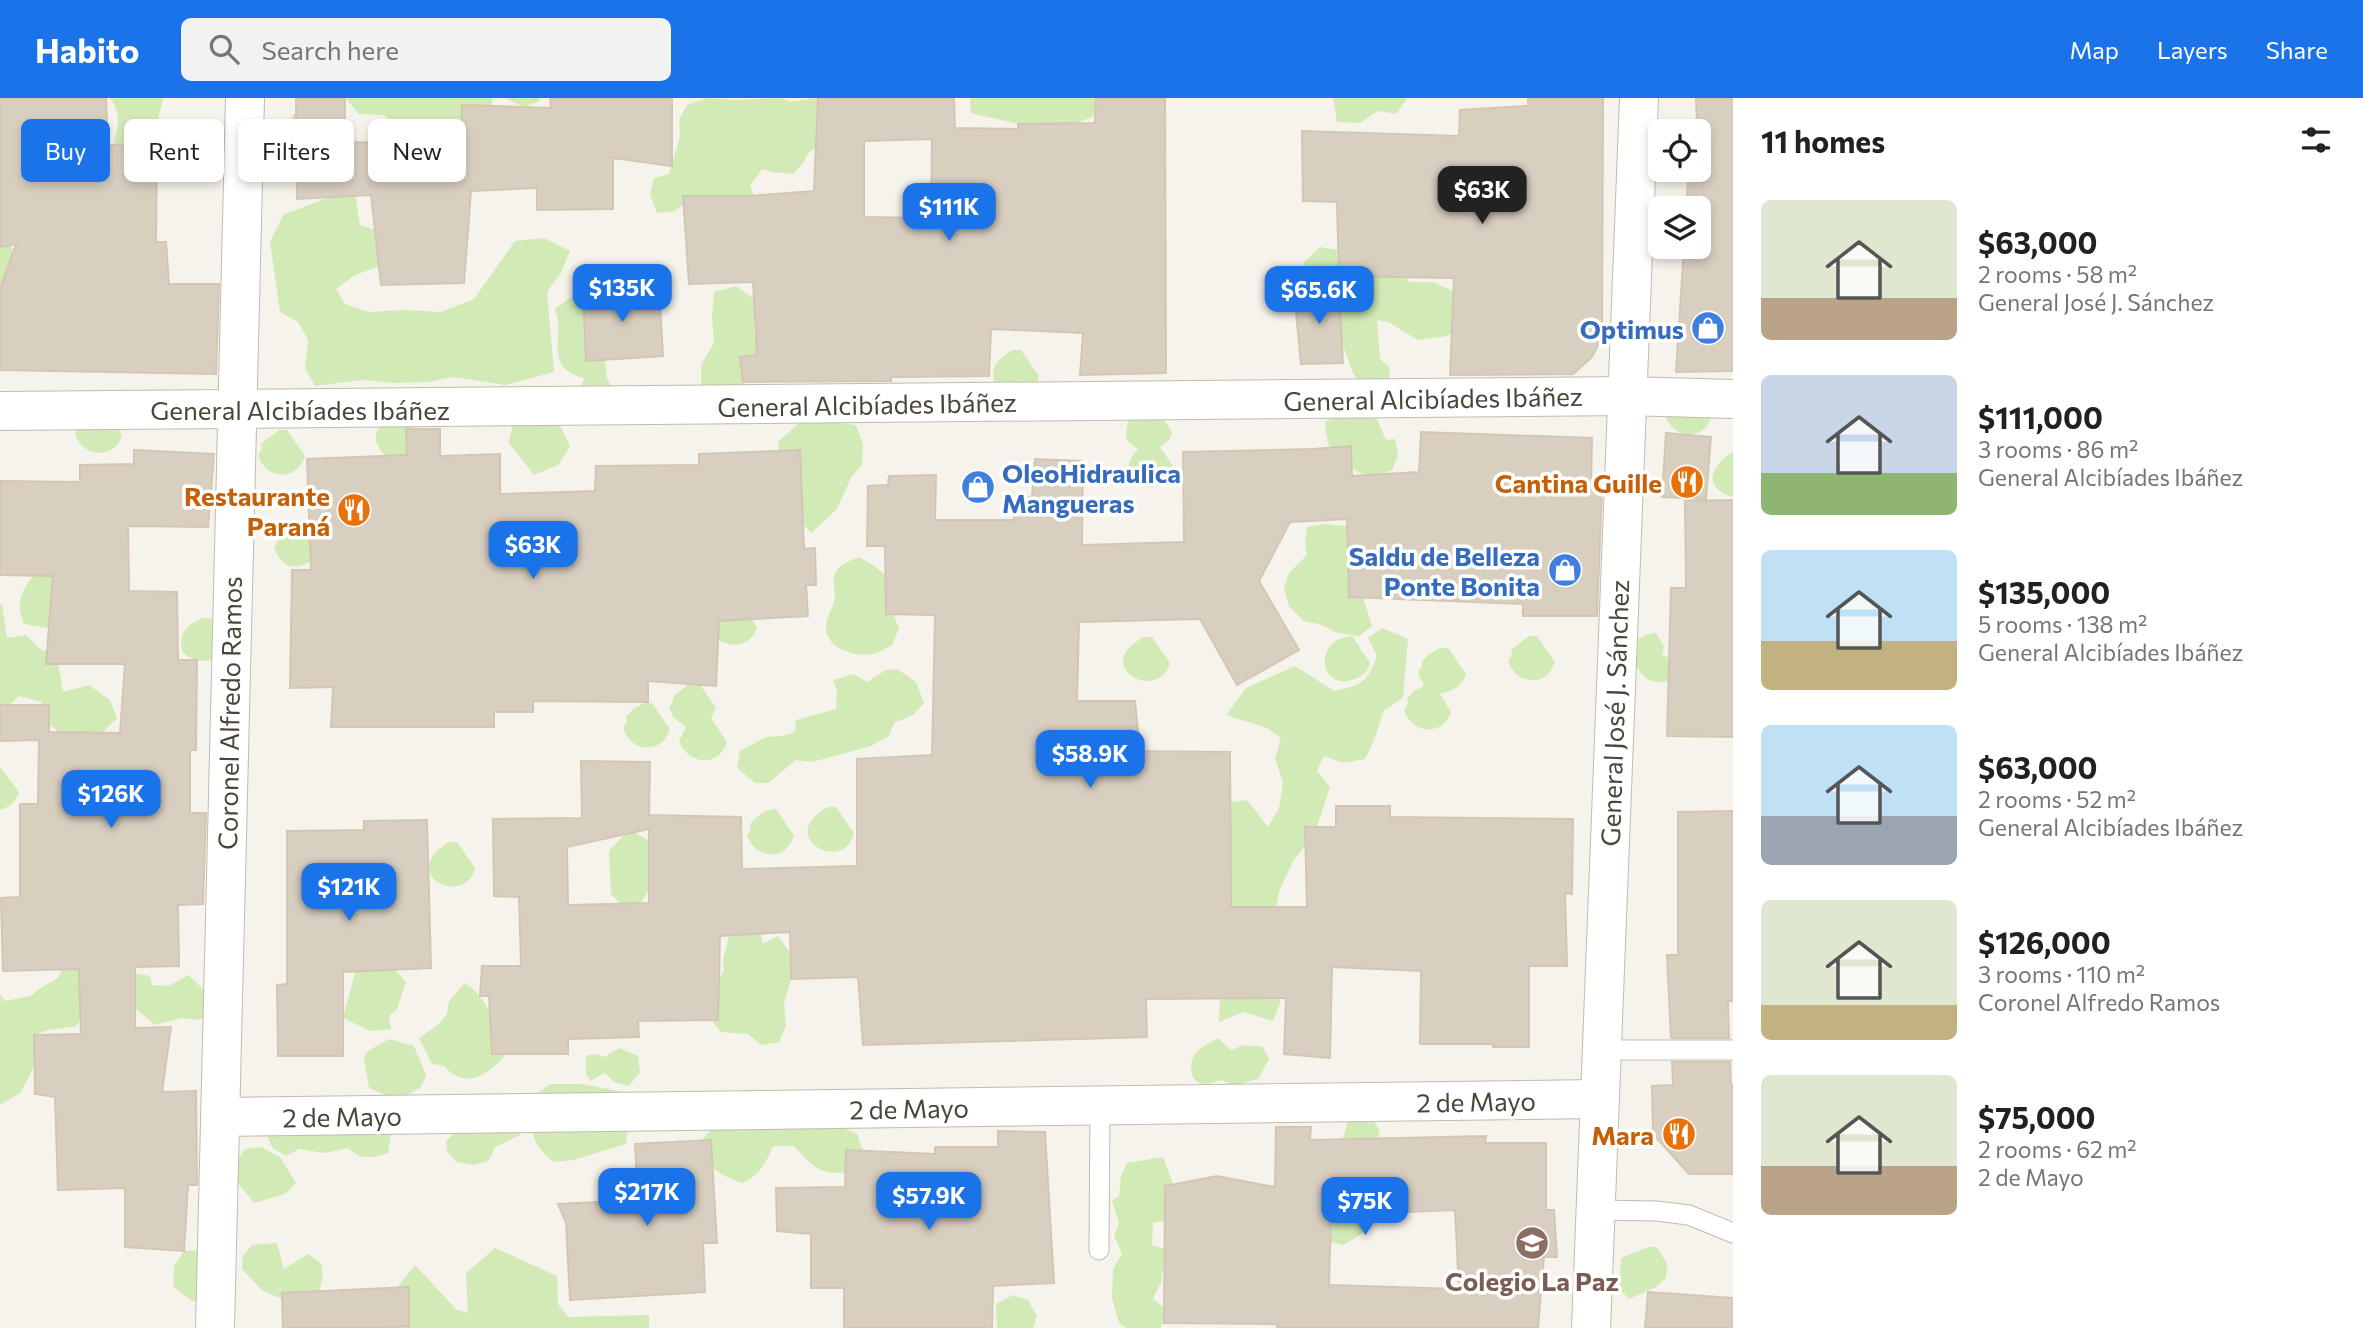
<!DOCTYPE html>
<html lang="en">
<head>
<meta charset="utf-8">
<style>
	body { margin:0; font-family:Commissioner,sans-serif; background:#f2f2f2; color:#202124; height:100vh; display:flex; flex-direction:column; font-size:26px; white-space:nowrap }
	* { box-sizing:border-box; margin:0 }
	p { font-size:23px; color:#757577 }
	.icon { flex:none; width:38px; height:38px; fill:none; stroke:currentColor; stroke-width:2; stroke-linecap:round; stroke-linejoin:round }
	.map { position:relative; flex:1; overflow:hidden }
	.drawer { display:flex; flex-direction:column; background:#fff; width:630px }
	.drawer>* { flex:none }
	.top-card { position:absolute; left:21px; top:21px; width:665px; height:63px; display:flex; gap:14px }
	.fabs { position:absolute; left:1648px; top:21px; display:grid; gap:14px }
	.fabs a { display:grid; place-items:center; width:63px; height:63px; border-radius:10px; background:#fff; box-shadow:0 4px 10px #0003; font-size:35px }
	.price { position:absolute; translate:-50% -60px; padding:0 16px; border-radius:14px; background:#1a73e8; color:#fff; font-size:23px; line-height:46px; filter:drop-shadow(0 2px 4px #0008) }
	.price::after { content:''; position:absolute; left:50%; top:42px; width:21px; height:16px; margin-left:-10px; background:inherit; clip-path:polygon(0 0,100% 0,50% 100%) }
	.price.selected { background:#222; color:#fff }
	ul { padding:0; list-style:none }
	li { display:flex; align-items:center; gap:21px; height:175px; padding:0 28px }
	li span { display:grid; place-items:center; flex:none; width:196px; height:140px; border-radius:10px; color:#555 }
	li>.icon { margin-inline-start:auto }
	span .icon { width:84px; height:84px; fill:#fffc; stroke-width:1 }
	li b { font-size:30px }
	h2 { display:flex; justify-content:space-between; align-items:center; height:84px; padding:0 28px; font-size:30px }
	.pill { padding:0 24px; border-radius:10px; background:#fff; box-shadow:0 4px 10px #0003; font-size:24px; line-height:63px }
	.pill.selected { background:#1a73e8; color:#fff }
	header { display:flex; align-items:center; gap:42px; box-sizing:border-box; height:98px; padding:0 35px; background:#1a73e8; color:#fff }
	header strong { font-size:33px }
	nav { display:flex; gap:38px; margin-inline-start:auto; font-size:24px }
	.search { width:490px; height:63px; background:#f2f2f2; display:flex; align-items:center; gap:18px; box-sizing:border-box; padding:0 24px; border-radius:10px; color:#757577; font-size:26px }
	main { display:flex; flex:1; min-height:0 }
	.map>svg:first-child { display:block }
	.green { fill:#d2eab5 }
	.building { fill:#d8cfc1; stroke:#d3c7b4; stroke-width:2; fill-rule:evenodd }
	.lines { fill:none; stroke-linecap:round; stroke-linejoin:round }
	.service-casing { stroke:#c2bbae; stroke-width:21 }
	.minor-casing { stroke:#c2bbae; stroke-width:40 }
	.service { stroke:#fff; stroke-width:19 }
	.minor { stroke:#fff; stroke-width:38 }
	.labels { text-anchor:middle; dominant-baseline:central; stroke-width:7; stroke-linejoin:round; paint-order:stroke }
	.shop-label { font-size:26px; font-weight:bold; fill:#366cbe; stroke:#fff; text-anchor:end }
	.street-label { font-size:26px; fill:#4b4439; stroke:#fff }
	.food-label { font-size:26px; font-weight:bold; fill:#c56008; stroke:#fff; text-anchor:end }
	.education-label { font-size:26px; font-weight:bold; fill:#785e54; stroke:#fff }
</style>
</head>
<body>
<header>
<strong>Habito</strong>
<div class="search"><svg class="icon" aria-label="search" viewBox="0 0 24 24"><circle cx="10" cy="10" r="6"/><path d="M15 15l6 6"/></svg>Search here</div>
<nav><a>Map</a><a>Layers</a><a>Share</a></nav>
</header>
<main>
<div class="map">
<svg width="1733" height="1230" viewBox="0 0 1733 1230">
	<rect width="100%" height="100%" fill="#f6f3ec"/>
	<g class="green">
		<path d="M110 0H163L158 22 156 54 124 60 114 44C119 27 121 15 110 0Z"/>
		<path d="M345 0H493C490 19 473 32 461 46L439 43 405 32 383 17 359 16Z"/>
		<path d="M505 0H541L538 4 523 9Z"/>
		<path d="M707 0 732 2 781 0 790 4 816 0 822 14 826 44 809 54 803 65 793 76 773 74 762 71 750 88 754 97 727 105 689 102 675 113 657 115 650 97 654 80 669 76 680 39 679 21 687 7Z"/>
		<path d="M970 0H1101L1105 14 1074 26H1018L971 15Z"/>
		<path d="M1333 0H1407L1396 16 1378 13 1360 25 1337 24Z"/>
		<path d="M307 9 305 56 291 49 284 34 294 16Z"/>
		<path d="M355 96 360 127 375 132 380 168 355 177 336 191 345 206 368 214 404 212 441 214 474 201 515 143 544 140 570 153 561 175 547 194 554 274 505 287 454 279 429 284 394 285 363 282 315 288 305 270 308 242 298 224 280 214 270 144 283 117 324 101Z"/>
		<path d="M0 119 11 143 14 165 0 192Z"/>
		<path d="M1320 149 1337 152 1339 178 1327 191 1306 193 1304 164Z"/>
		<path d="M1364 170H1400L1409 184H1433L1461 197 1463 225 1447 238 1418 242 1388 224 1377 222 1380 261 1390 270 1388 290H1363L1353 275 1342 245 1340 208Z"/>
		<path d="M736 188 754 201V235L759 257 740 272 745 291 701 289V267L714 245 712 220 714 194Z"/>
		<path d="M601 193 584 201 585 241 604 258 607 280 612 290 589 299 582 287 584 280C542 269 566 240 555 211 570 198 582 194 601 193Z"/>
		<path d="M1013 252H1021L1039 278 1037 285 995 286C989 269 999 260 1013 252Z"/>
		<path d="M1154 307 1172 334 1170 341 1160 349 1175 371C1164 406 1105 386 1138 351 1121 340 1127 337 1128 322Z"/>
		<path d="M1346 313 1376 319 1386 342 1395 341 1398 358 1392 372 1372 380C1341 367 1327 360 1325 324Z"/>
		<path d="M404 316 422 342 410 357 387 359C363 336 381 324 404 316Z"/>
		<path d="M1665 317 1712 318C1704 344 1673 341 1665 317Z"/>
		<path d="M818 322 856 327 863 346 862 367 852 378 837 411 811 435 784 405 778 344 798 326Z"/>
		<path d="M513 324 559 325 570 349 558 367 534 377 509 345Z"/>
		<path d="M115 325 122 337C115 362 83 360 75 336L79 329Z"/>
		<path d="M279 332H287L305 358C297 384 266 382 258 357L262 350 261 346Z"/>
		<path d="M1733 354V399C1701 390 1711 367 1733 354Z"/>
		<path d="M296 424H304L314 439 320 457C301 472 283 475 274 449L278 443 277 438Z"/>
		<path d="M1324 426 1358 429 1360 490 1372 528 1359 538 1337 535 1322 527 1304 523 1289 508 1284 489 1289 475 1307 457 1305 444 1307 429Z"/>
		<path d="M859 459C874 468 891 476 894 496 897 512 890 510 899 530L892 547C886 550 879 555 872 556 854 559 827 551 826 530 826 519 831 514 834 504 836 499 834 493 834 488 832 469 844 465 859 459Z"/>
		<path d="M33 478 52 479 66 498 53 531 24 526C16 507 20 494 33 478Z"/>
		<path d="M739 503 757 529C751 550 727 551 713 538V521Z"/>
		<path d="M2 506 7 540 26 537 40 551 57 557 63 594 89 587 110 602 117 620 99 638 75 645 51 628 41 604 19 598 0 616V507Z"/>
		<path d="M202 520H211L221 534 216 561C196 567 173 558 184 534 187 527 197 523 202 520Z"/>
		<path d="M1382 530 1408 541 1403 600 1384 612 1373 645 1365 661 1343 665 1324 658 1317 673 1330 689 1314 737 1293 763 1280 791 1275 812 1284 866 1280 905 1273 923 1243 914 1219 924 1226 752 1224 705 1247 702 1268 729 1279 710 1283 685 1275 660 1281 640 1267 630 1226 617 1246 590 1295 568 1334 593C1360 588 1368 584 1377 558L1368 540Z"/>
		<path d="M1656 535 1664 549 1662 557 1669 560 1680 579C1648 592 1635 578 1632 545L1645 537Z"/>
		<path d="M1352 538 1370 565C1368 573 1363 578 1355 581 1320 595 1311 541 1352 538Z"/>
		<path d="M1529 538H1537L1555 564C1547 590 1516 587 1508 563L1512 556 1511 552Z"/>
		<path d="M1144 539H1152L1170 565C1158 606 1089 568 1144 539Z"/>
		<path d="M1440 550H1448L1466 576C1462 589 1451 593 1440 596L1451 614C1444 638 1412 637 1404 612L1408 605 1407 601 1414 593 1424 588 1418 575 1422 568V564L1429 556Z"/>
		<path d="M897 571 916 584 924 605 913 617 894 625 889 638 871 648 812 664 796 662 768 685H755L737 670 740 653 766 639 783 638 795 634 796 622 836 611 837 593 833 582 854 576 867 584 886 572Z"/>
		<path d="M690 585H699L716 610 711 620 727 644C719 670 688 667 679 643L686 629 673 619 669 609 673 603V599Z"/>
		<path d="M644 605H652L670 631C662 657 631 655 623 630L627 623 626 619 633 611Z"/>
		<path d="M0 669 19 694C16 704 10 709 0 712Z"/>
		<path d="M828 709H836L854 735C845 777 773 739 828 709Z"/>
		<path d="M776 711 794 738C786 764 755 761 747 737L751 730 750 726C757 718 764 712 776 711Z"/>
		<path d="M634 734 648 742 649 761 655 781 641 805 621 806 611 796 609 753 624 737Z"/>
		<path d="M449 744H457L475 770C466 810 395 777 449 744Z"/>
		<path d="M749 831 761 837 763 846 778 838 789 853 791 881 784 905 786 928 779 944 761 947 748 936 720 934 712 922 710 893 724 873 723 862 729 838Z"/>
		<path d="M73 865 150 878 152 887 168 888 188 877 203 891 223 890 222 911 198 922 182 920 155 927 135 910 85 915 76 928 49 932 34 937 39 954 31 975 20 995 0 1007V896L5 903 31 898 39 891 58 880 61 873Z"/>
		<path d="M370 868H391L406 884 397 911 389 918 391 931 370 933 343 920 355 875Z"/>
		<path d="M465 885C491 902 496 931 504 959 485 978 466 992 444 968L432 966 419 940 438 927 447 916 449 903Z"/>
		<path d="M1218 940 1231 952 1244 947 1263 949 1269 961 1258 981 1233 988 1222 982C1217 983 1210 986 1205 986 1190 987 1188 966 1195 956 1200 949 1210 945 1218 940Z"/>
		<path d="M389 941 414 948 426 977 421 989 394 1004 385 997 369 990 364 959 368 953Z"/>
		<path d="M619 950 638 958 640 974 629 988 614 984 605 975 590 983 586 976V958L595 956 605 959Z"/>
		<path d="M550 986H582L634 996 626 1046 573 1062 554 1064C531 1048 530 1028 528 1002Z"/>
		<path d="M1369 1016 1380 1033 1375 1048 1340 1050 1347 1026 1344 1021Z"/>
		<path d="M802 1021 815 1031 843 1029 857 1036 864 1055 854 1074C820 1077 817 1073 794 1048H773C766 1065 760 1077 742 1085 717 1076 708 1070 700 1044L708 1035 721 1027Z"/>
		<path d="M513 1022 520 1037 495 1049 489 1063 473 1067 456 1064 447 1053 446 1043 454 1036 465 1032Z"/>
		<path d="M271 1028 391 1035 388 1055C371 1060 362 1063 348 1050L324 1055 299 1051 286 1058 273 1050 268 1041Z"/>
		<path d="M261 1049 280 1059 296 1085 285 1096 254 1105 237 1084 234 1067 245 1051Z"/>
		<path d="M1163 1059 1173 1086 1168 1123 1153 1124 1152 1147 1166 1152 1161 1184 1153 1201 1169 1214 1160 1230H1127L1119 1225 1112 1200 1113 1171 1122 1156 1114 1137 1119 1125 1112 1103 1119 1098 1121 1078 1127 1065Z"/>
		<path d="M1366 1108 1364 1134 1344 1147 1319 1142 1313 1110Z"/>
		<path d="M277 1145 284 1171 308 1156 321 1165 323 1178 318 1199 299 1209 262 1192 242 1171 243 1158 252 1147Z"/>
		<path d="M1648 1149H1657L1667 1166 1666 1180 1656 1189 1629 1201 1619 1190 1621 1160Z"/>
		<path d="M495 1150 557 1178 558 1206 568 1219 649 1217V1230H380L388 1201 415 1167 457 1212 468 1215 466 1175Z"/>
		<path d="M205 1152 207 1204 192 1203 173 1188 174 1168 184 1153Z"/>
		<path d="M1013 1197 1028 1202 1037 1218 1033 1230H997L996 1206Z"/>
	</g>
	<g class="building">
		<path d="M0 0H106L108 47 157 46 156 144H166L169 186H219L216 276 0 272V191L16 146 0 149Z"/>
		<path d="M296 0H345V44L461 47 462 7 551 10 550 0H672V68L613 60V111L537 112V90L471 93 464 185 381 187 371 97 297 101Z"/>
		<path d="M818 0H954L955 30 1018 31V26L1095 25 1096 0H1165L1166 275 1080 277 1083 235 991 231 989 278 891 279V283L743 284 740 259 757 257 753 184 689 186 683 98H749L814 93ZM932 41 931 120 864 119V43Z"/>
		<path d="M1528 0H1603L1602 239 1592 259 1573 276 1450 277 1454 180 1339 178 1337 104 1303 103 1302 33 1459 38 1460 12 1528 8Z"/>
		<path d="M1696 0H1733V273L1676 274 1684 149H1699V110H1686L1688 81H1677V72H1699V33H1678V24L1697 25Z"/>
		<path d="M659 190 663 258 586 263 583 192Z"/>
		<path d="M1339 190 1343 265 1301 266 1294 194Z"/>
		<path d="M406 331H440V358L500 356V396L595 393 596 368 699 367V356L800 352 804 451 815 450 816 487H806L808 518 719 523 716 588 648 583V604L533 603V614H494V629H331L333 589 290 590 292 472H311L307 361 407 357Z"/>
		<path d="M1421 334 1592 340 1591 389H1602L1597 518H1523V506L1349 499 1347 421 1290 424 1259 483 1299 552 1237 587 1200 521 1079 524 1077 603H1135L1139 643 1121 653 1230 654 1231 809H1307L1305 729H1336V708H1390V719L1573 721 1572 796 1565 795 1567 868H1529V949H1493V946H1420L1421 873 1332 869 1330 960 1284 956 1286 900 1146 901 1147 939 863 947 858 879 791 881 790 834 720 838 718 922 638 923 639 939 568 941V956H492L489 898H480L482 868H521L519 799 494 798 493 721 582 720 581 663 650 664 649 717 741 719 742 771 857 768V661L932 657 935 517 886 516 885 448H867L868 388 888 387 889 378 936 377 935 422H1014V401L1032 399 1035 361 1083 363 1082 447 1184 444 1183 354 1313 351 1351 348 1352 378 1419 374ZM649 731V805L568 807 567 749Z"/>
		<path d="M1666 335 1711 339 1706 401 1662 399Z"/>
		<path d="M134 352 214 356 208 429 128 428 129 493 177 494 178 562H197L196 652H190V715H206L203 806 178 807 179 868 135 869V930L171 929 162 994 196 993 197 1087H188L184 1153 125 1149V1090L58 1092 55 999 35 996 34 937 81 936 79 871 3 873 1 800 20 799V706H38L39 642 0 643V607H49V634L120 635 125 566H46L53 478 0 477V383L80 384V367L134 366Z"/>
		<path d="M1733 402V639L1667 638 1671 490H1686L1685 403Z"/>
		<path d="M1733 713V903H1728L1729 940H1671L1667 857H1678V714Z"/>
		<path d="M427 722 431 870 343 874V958H278L277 887 287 886V733L364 732V723Z"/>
		<path d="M1672 964H1730L1731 987H1733V1076H1689L1653 1036 1652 988 1673 987Z"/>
		<path d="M1276 1029H1311L1310 1042 1486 1038 1485 1045H1546V1112H1554L1557 1159H1544L1538 1230H1277V1226L1164 1225 1165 1088 1217 1078 1275 1089ZM1455 1112 1459 1191 1329 1187 1331 1117Z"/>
		<path d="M998 1033 1045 1034 1054 1185 993 1188 992 1230H844V1190H811V1136L777 1133 776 1090 845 1089 846 1052 935 1056V1049H998Z"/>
		<path d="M711 1042 717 1145H703L705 1194 570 1202 566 1125 558 1106 638 1102 635 1046Z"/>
		<path d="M409 1189V1228L387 1230H283L282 1195Z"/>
		<path d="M1648 1194 1733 1200V1230H1645Z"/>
	</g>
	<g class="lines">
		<g class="service-casing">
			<g id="service">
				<path d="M1601 952H1733"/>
				<path d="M1595 1112 1656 1113 1689 1117 1733 1135"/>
				<path d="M1099 1152 1100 1008"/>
			</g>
		</g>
		<g class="minor-casing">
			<g id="minor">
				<path d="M0 313 1627 298 1733 301"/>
				<path d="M220 1019 1599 1001"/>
				<path d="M215 1230 245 0"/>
				<path d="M1591 1230 1639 0"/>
			</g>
		</g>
		<use href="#service" class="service"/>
		<use href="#minor" class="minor"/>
	</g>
	<defs>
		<g id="shop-disc" transform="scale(1.75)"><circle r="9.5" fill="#3f7fe0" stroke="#fff"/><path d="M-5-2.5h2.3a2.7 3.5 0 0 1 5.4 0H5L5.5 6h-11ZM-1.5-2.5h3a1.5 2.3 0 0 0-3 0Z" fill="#fff"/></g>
		<g id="restaurant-disc" transform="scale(1.75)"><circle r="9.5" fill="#e8710a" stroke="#fff"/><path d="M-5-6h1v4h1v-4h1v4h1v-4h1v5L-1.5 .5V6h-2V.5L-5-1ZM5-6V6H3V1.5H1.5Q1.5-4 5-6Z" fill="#fff"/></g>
		<g id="school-disc" transform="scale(1.75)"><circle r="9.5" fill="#8d6e63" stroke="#fff"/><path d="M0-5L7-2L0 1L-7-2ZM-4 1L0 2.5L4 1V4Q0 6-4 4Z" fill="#fff"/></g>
	</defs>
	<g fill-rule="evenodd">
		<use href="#shop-disc" x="1708" y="230"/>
		<use href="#restaurant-disc" x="1687" y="384"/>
		<use href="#shop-disc" x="978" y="389"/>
		<use href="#restaurant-disc" x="354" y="412"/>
		<use href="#shop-disc" x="1565" y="472"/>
		<use href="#restaurant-disc" x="1679" y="1036"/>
		<use href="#school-disc" x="1532" y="1145"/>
	</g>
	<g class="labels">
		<g class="shop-label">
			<text x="1684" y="230">Optimus</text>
			<text x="1002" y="374" text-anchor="start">OleoHidraulica<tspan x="1002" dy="30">Mangueras</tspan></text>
			<text x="1540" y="457">Saldu de Belleza<tspan x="1540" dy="30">Ponte Bonita</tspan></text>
		</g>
		<g class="street-label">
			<text transform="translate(1433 300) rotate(-1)">General Alcibíades Ibáñez</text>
			<text transform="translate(867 306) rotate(-1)">General Alcibíades Ibáñez</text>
			<text x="300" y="311">General Alcibíades Ibáñez</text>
			<text transform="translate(229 615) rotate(-89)">Coronel Alfredo Ramos</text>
			<text transform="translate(1614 615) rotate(-88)">General José J. Sánchez</text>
			<text transform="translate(1476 1003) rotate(-1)">2 de Mayo</text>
			<text transform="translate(909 1010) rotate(-1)">2 de Mayo</text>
			<text transform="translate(342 1018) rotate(-1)">2 de Mayo</text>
		</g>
		<g class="food-label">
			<text x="1662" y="384">Cantina Guille</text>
			<text x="330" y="397">Restaurante<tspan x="330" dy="30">Paraná</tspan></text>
			<text x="1654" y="1036">Mara</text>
		</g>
		<g class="education-label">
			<text x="1532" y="1182">Colegio La Paz</text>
		</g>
	</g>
</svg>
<div class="fabs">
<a><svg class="icon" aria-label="locate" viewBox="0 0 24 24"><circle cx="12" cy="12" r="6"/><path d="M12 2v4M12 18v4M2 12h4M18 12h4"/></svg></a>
<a><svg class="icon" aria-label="layers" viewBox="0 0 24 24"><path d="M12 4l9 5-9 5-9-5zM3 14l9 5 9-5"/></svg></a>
</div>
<b class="price selected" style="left:1482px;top:128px">$63K</b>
<b class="price" style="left:949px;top:145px">$111K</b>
<b class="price" style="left:622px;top:226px">$135K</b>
<b class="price" style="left:1319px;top:228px">$65.6K</b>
<b class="price" style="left:533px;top:483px">$63K</b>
<b class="price" style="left:1090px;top:692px">$58.9K</b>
<b class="price" style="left:111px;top:732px">$126K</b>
<b class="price" style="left:349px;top:825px">$121K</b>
<b class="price" style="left:647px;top:1130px">$217K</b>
<b class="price" style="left:929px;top:1134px">$57.9K</b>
<b class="price" style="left:1365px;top:1139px">$75K</b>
<div class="top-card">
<a class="pill selected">Buy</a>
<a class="pill">Rent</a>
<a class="pill">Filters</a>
<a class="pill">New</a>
</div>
</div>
<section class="drawer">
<h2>11 homes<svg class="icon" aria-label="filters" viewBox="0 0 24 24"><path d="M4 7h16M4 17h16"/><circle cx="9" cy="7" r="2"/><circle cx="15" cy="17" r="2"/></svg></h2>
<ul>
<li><span style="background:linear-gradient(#dfe7d0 70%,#b9a48a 0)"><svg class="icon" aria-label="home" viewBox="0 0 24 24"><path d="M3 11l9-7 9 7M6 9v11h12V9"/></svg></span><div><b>$63,000</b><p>2 rooms · 58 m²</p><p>General José J. Sánchez</p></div></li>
<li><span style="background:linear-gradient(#c9d6e8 70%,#8fb573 0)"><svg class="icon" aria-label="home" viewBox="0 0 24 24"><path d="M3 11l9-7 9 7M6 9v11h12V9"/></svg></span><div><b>$111,000</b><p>3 rooms · 86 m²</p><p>General Alcibíades Ibáñez</p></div></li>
<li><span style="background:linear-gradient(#bfe0f5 65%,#c2b280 0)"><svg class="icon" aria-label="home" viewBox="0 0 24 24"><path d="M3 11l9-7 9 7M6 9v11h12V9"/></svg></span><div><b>$135,000</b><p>5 rooms · 138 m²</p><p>General Alcibíades Ibáñez</p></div></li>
<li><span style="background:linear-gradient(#bfe0f5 65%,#9aa5b1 0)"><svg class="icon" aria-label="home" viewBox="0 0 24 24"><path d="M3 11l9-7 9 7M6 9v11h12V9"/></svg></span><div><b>$63,000</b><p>2 rooms · 52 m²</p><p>General Alcibíades Ibáñez</p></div></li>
<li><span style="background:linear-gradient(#dfe7d0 75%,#c2b280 0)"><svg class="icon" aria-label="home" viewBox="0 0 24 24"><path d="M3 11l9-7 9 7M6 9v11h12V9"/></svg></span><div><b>$126,000</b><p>3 rooms · 110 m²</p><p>Coronel Alfredo Ramos</p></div></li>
<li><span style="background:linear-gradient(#dfe7d0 65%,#b9a48a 0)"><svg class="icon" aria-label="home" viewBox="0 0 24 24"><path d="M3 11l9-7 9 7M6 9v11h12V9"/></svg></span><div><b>$75,000</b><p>2 rooms · 62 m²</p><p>2 de Mayo</p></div></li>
</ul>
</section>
</main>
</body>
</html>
